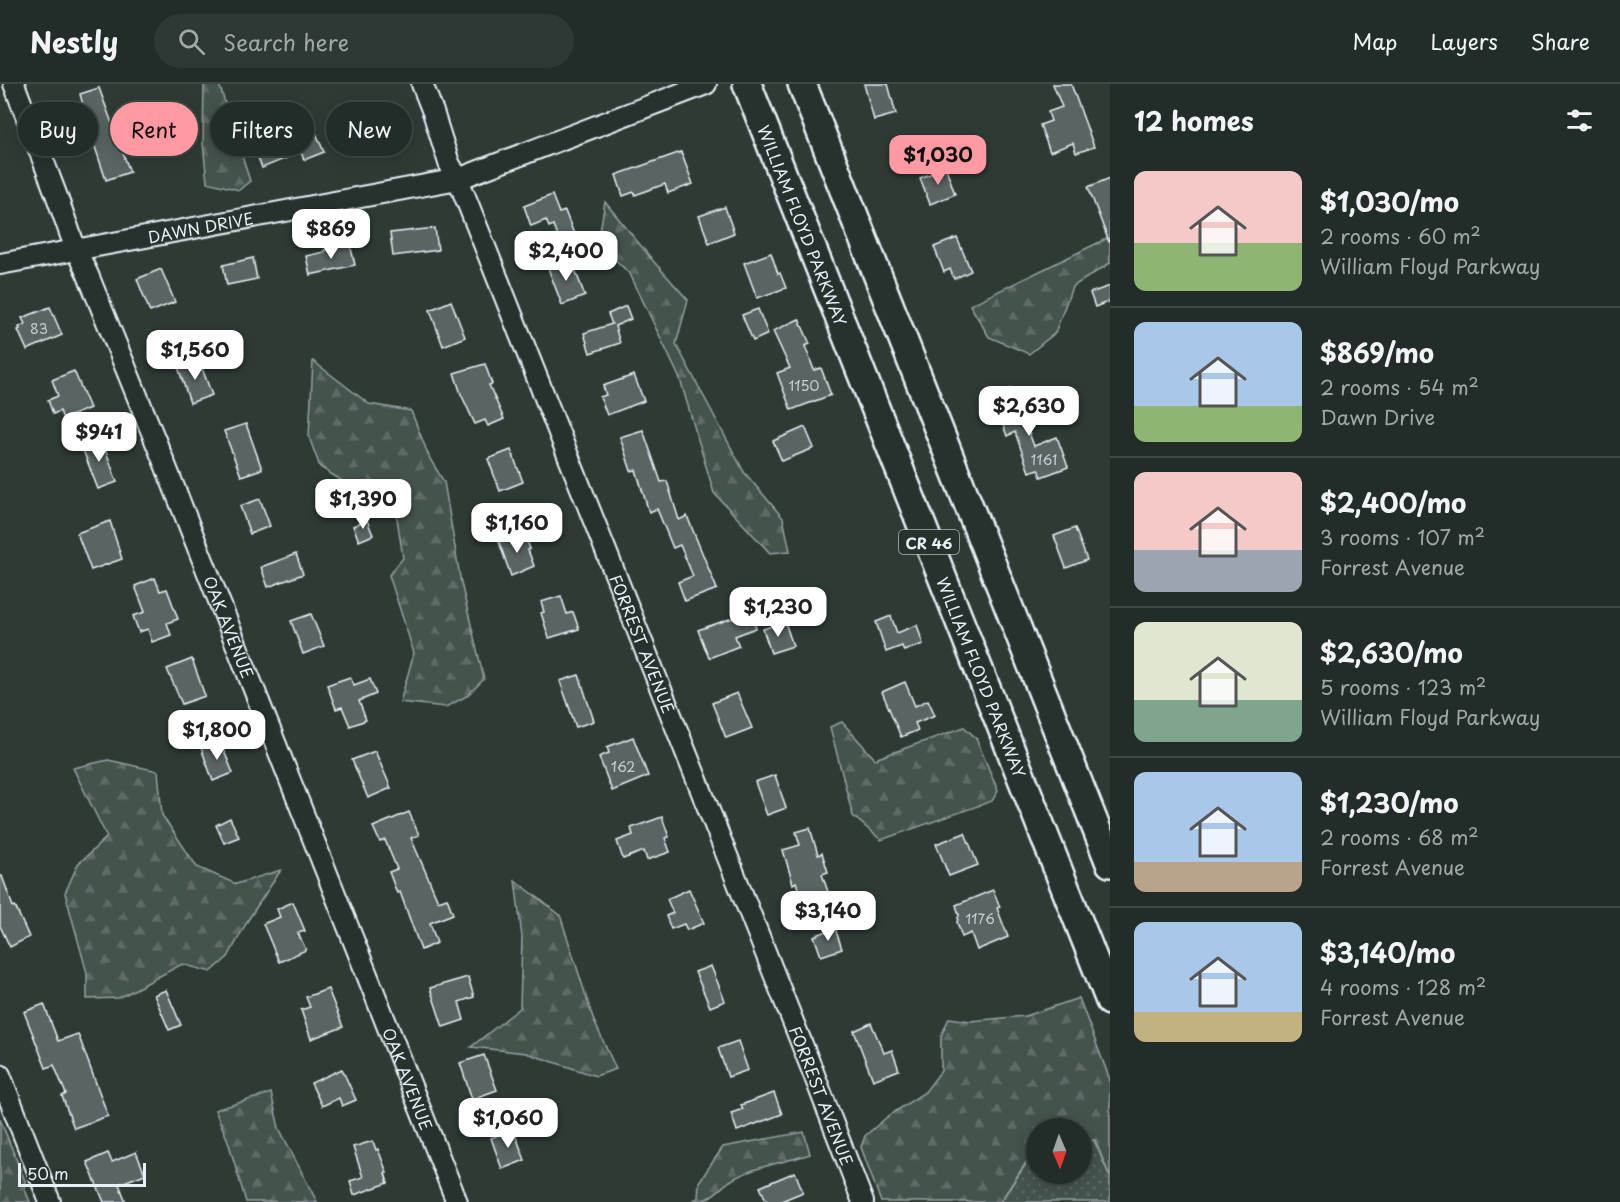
<!DOCTYPE html>
<html lang="en">
<head>
<meta charset="utf-8">
<style>
	body { margin:0; font-family:"Playpen Sans",sans-serif; background:#2e3834; color:#f1f3f6; height:100vh; display:flex; flex-direction:column; font-size:22px; white-space:nowrap }
	* { box-sizing:border-box; margin:0 }
	p { font-size:20px; color:#a2a7a8 }
	.icon { flex:none; width:33px; height:33px; fill:none; stroke:currentColor; stroke-width:2; stroke-linecap:round; stroke-linejoin:round }
	.map { position:relative; flex:1; overflow:hidden }
	.sheet { display:flex; flex-direction:column; background:#222c28; width:510px }
	.sheet>* { flex:none }
	.guide { position:absolute; left:18px; top:18px; width:570px; height:54px; display:flex; gap:12px }
	.needle { width:39px; rotate:178deg }
	.fabs { position:absolute; left:1026px; top:1034px; display:grid; gap:12px }
	.fabs a { display:grid; place-items:center; width:66px; height:66px; border-radius:50%; background:#222c28; box-shadow:0 3px 15px #0003,0 0 0 2px #3f4845; font-size:30px }
	.scale { position:absolute; left:18px; bottom:15px; width:128px; box-sizing:border-box; padding-left:6px; border:3px solid #e8f1f8; border-top:0; font-size:16px; line-height:21px; white-space:nowrap; color:#e8f1f8; -webkit-text-stroke:4px #26332d; paint-order:stroke }
	.price { position:absolute; translate:-50% -51px; padding:0 14px; border-radius:12px; background:#fff; color:#222; font-size:20px; line-height:39px; filter:drop-shadow(0 2px 3px #0008) }
	.price::after { content:''; position:absolute; left:50%; top:36px; width:18px; height:14px; margin-left:-9px; background:inherit; clip-path:polygon(0 0,100% 0,50% 100%) }
	.price.selected { background:#ff9aa2; color:#111 }
	ul { padding:0; list-style:none }
	li { display:flex; align-items:center; gap:18px; height:150px; padding:0 24px }
	li+li { border-top:2px solid #3f4845 }
	li span { display:grid; place-items:center; flex:none; width:168px; height:120px; border-radius:12px; color:#555 }
	li>.icon { margin-inline-start:auto }
	span .icon { width:72px; height:72px; fill:#fffc; stroke-width:1 }
	li b { font-size:26px }
	h2 { display:flex; justify-content:space-between; align-items:center; height:72px; padding:0 24px; font-size:26px }
	.tag { padding:0 21px; border-radius:27px; background:#222c28; box-shadow:0 3px 15px #0003,0 0 0 2px #3f4845; font-size:21px; line-height:54px }
	.tag.selected { background:#ff9aa2; color:#111 }
	header { display:flex; align-items:center; gap:36px; box-sizing:border-box; height:84px; padding:0 30px; background:#222c28; border-bottom:2px solid #3f4845 }
	header strong { font-size:28px }
	nav { display:flex; gap:33px; margin-inline-start:auto; font-size:21px }
	.search { width:420px; height:54px; background:#2e3834; display:flex; align-items:center; gap:15px; box-sizing:border-box; padding:0 21px; border-radius:33px; color:#a2a7a8; font-size:22px }
	main { display:flex; flex:1; min-height:0 }
	.map>svg:first-child { display:block }
	.grass { fill:url(#grass-dots); stroke:#96a2a3; stroke-width:1.5 }
	.forest { fill:url(#forest-firs); stroke:#96a2a3; stroke-width:1.5 }
	.building { fill:#596563; stroke:#e8f1f8; stroke-width:1.5 }
	.lines { fill:none; stroke-linecap:round; stroke-linejoin:round }
	.minor-casing { stroke:#e8f1f8; stroke-width:24 }
	.highway-casing { stroke:#e8f1f8; stroke-width:32 }
	.minor { stroke:#26332d; stroke-width:20 }
	.highway { stroke:#26332d; stroke-width:27 }
	.labels { text-anchor:middle; dominant-baseline:central; stroke-width:4.5; stroke-linejoin:round; paint-order:stroke }
	.number-label { font-size:14px; fill:#c4ced3 }
	.shield { fill:#26332d; stroke:#aeb8bb; stroke-width:1.5 }
	.shield-label { font-size:15px; font-weight:bold; fill:#e8f1f8 }
	.street-label { font-size:16px; fill:#e8f1f8; stroke:#26332d }
</style>
</head>
<body>
<header>
<strong>Nestly</strong>
<div class="search"><svg class="icon" aria-label="search" viewBox="0 0 24 24"><circle cx="10" cy="10" r="6"/><path d="M15 15l6 6"/></svg>Search here</div>
<nav><a>Map</a><a>Layers</a><a>Share</a></nav>
</header>
<main>
<div class="map">
<svg width="1110" height="1118" viewBox="0 0 1110 1118">
	<defs>
		<pattern id="grass-dots" width="8" height="8" patternUnits="userSpaceOnUse" patternTransform="scale(1.5)"><rect width="8" height="8" fill="#45524e"/><path d="M2 2h.1M6 6h.1" fill="none" stroke="#606b68" stroke-width="1.8" stroke-linecap="round"/></pattern>
		<pattern id="forest-firs" width="22" height="20" patternUnits="userSpaceOnUse" patternTransform="scale(1.5)"><rect width="22" height="20" fill="#45524e"/><path d="M5 1l3.5 6h-7zM16 11l3.5 6h-7z" fill="#606b68"/></pattern>
	</defs>
	<rect width="100%" height="100%" fill="#2e3b35"/>
	<filter id="ink" filterUnits="userSpaceOnUse"><feTurbulence type="fractalNoise" baseFrequency=".0167" numOctaves="2"/><feDisplacementMap in="SourceGraphic" scale="12" xChannelSelector="R" yChannelSelector="G"/><feConvolveMatrix kernelMatrix="1 2 1 2 8 2 1 2 1" color-interpolation-filters="sRGB"/></filter>
	<g filter="url(#ink)">
		<path class="grass" d="M1094 1056 1110 1093V1118H1000L1028 1077 1036 1073V1089H1082V1057Z"/>
		<g class="forest">
			<path d="M204 0H219L250 97 239 106 207 98 203 59Z"/>
			<path d="M605 118 655 179 688 216 676 260 744 388 783 434 790 467 770 469 714 409 680 295 630 190 598 159Z"/>
			<path d="M1110 153V179L1072 203 1055 249 1029 270 989 253 970 221Z"/>
			<path d="M313 277 369 320 411 327 430 375 444 398 461 499 484 595 467 612 446 623 400 618 414 569 389 491 403 474 395 421 360 408 320 383 309 353Z"/>
			<path d="M842 638 875 675 964 643 976 654 998 707 992 717 881 756 853 732 830 643Z"/>
			<path d="M108 676 158 687 162 731 197 783 236 800 281 786 248 836 228 873 211 888 182 880 119 914 87 915V889L65 809 78 780 107 753 73 684Z"/>
			<path d="M515 796 560 831 594 937 616 985 596 992 526 969 471 963 520 924 522 853Z"/>
			<path d="M1079 914 1110 996V1093L1095 1056 1082 1057V1044H1036V1073L1027 1077 1000 1118H881L861 1063 865 1052 887 1033 925 1008 941 987V952L949 934 970 937 1026 932Z"/>
			<path d="M271 1009 279 1044 317 1118H246L228 1057 215 1026Z"/>
			<path d="M0 1035 25 1097V1106L30 1118H0Z"/>
			<path d="M804 1048 810 1070C786 1078 752 1083 730 1097 715 1108 710 1118 690 1118L698 1114 699 1098 723 1063Z"/>
		</g>
		<g class="building">
			<path d="M864 0H888L896 30 874 36Z"/>
			<path d="M1053 0H1071L1094 63 1076 69 1073 59 1050 68 1040 41 1051 37 1048 28 1062 23Z"/>
			<path d="M99 4 130 88 106 96 86 36H87L80 10Z"/>
			<path d="M379 20 391 49 373 56 371 51 355 57 347 38 356 34 354 30Z"/>
			<path d="M305 44 309 52 316 49 324 68 304 76 301 68 262 84 255 66Z"/>
			<path d="M681 68 693 100 668 109 665 100 635 111 634 108 623 112 616 91Z"/>
			<path d="M946 84 955 110 930 120 920 94Z"/>
			<path d="M1110 94V157L1109 158 1088 103Z"/>
			<path d="M552 111 559 129 565 127 576 155 561 161 553 141 549 143 546 136 531 142 524 122Z"/>
			<path d="M725 123 734 149 709 159 699 132Z"/>
			<path d="M435 144 438 166 393 172 390 149Z"/>
			<path d="M957 154 971 187 954 195 950 185 944 188 934 163Z"/>
			<path d="M350 160 355 181 310 191 306 172 324 168V166Z"/>
			<path d="M771 169 778 190 780 189 786 204 757 214 744 179Z"/>
			<path d="M253 174 257 195 227 201 223 181Z"/>
			<path d="M571 175 585 212 562 221 548 184Z"/>
			<path d="M161 185 175 218 150 228 137 195Z"/>
			<path d="M1110 202V217L1095 223 1090 209Z"/>
			<path d="M451 217 465 253 443 262 430 226Z"/>
			<path d="M626 222 631 235 615 242 620 259 590 269 584 249 612 240 608 230Z"/>
			<path d="M50 223 62 251 27 266 18 246 20 245 19 243 25 240 22 234Z"/>
			<path d="M758 225 768 250 753 257 742 231Z"/>
			<path d="M799 235 810 260 805 262 814 286 821 284 831 311 791 326 777 289 790 284 773 247Z"/>
			<path d="M199 276 212 311 190 319 178 283Z"/>
			<path d="M485 280 492 300 489 301 504 335 488 342 485 336 475 340 461 310 454 289Z"/>
			<path d="M74 287 90 324 63 335 60 327 53 330 48 316 58 312 52 296Z"/>
			<path d="M634 291 644 317 607 331 600 313 606 311 603 302Z"/>
			<path d="M1012 304 1034 362 1057 353 1068 383 1041 393 1038 385 1029 388 1015 348 1007 352 992 312Z"/>
			<path d="M246 340 262 385 241 392 224 347Z"/>
			<path d="M805 343 814 364 782 377 773 357Z"/>
			<path d="M643 346 661 398 667 397 679 436 687 432 717 505 685 517 678 498 693 492 680 461 673 464 657 425 649 428 636 386 631 387 620 353Z"/>
			<path d="M101 353 117 398 98 405 81 361Z"/>
			<path d="M511 366 523 398 500 407 488 375Z"/>
			<path d="M260 415 270 442 250 450 240 422Z"/>
			<path d="M367 436 373 451 359 457 353 442Z"/>
			<path d="M110 437 122 475 91 486 77 449Z"/>
			<path d="M1075 444 1087 476 1066 484 1054 452Z"/>
			<path d="M524 448 530 465 528 466 534 482 511 492 499 458Z"/>
			<path d="M296 470 303 490 268 503 261 483Z"/>
			<path d="M155 494 160 507 167 505 178 535 167 539 171 551 152 558 148 545 139 548 133 532 145 528 135 502Z"/>
			<path d="M561 512 567 530 573 528 579 545 549 554 541 529 544 528 541 518Z"/>
			<path d="M750 528 756 544 735 552 739 562 709 574 698 546Z"/>
			<path d="M311 530 324 562 303 570 291 537Z"/>
			<path d="M891 532 897 549 917 541 923 560 904 567 902 562 886 568 876 538Z"/>
			<path d="M785 538 793 562 771 569 763 545Z"/>
			<path d="M192 575 205 612 182 620 167 585Z"/>
			<path d="M579 591 594 637 576 643 560 597Z"/>
			<path d="M350 593 354 601 370 595 376 610 359 617 366 636 350 642 342 623 336 625 327 601Z"/>
			<path d="M905 598 915 622 928 616 935 631 915 639 918 646 901 653 882 608Z"/>
			<path d="M737 609 752 644 726 654 712 619Z"/>
			<path d="M633 653 648 692 612 707 599 673 609 669 607 663Z"/>
			<path d="M220 657 233 689 213 697 201 664Z"/>
			<path d="M375 667 391 704 368 714 352 676Z"/>
			<path d="M775 691 786 724 767 731 755 698Z"/>
			<path d="M409 728 419 751 411 754 438 817 447 814 453 830 430 839 437 859 421 866 400 808 397 809 389 788 397 785 385 756 380 758 373 743Z"/>
			<path d="M662 733 669 753 665 754 670 768 647 776 644 767 623 775 617 757 633 751 631 744Z"/>
			<path d="M230 734 239 753 224 759 216 741Z"/>
			<path d="M810 744 818 771 822 769 828 788 822 790 828 808 802 817 796 798 793 800 783 766 800 761 796 748Z"/>
			<path d="M965 749 978 781 949 792 936 760Z"/>
			<path d="M0 792H2L13 823 15 822 29 853 10 863 0 842Z"/>
			<path d="M689 805 704 839 687 846 684 840 671 845 666 832 673 829 667 815Z"/>
			<path d="M993 806 1000 823 997 824 1008 853 977 866 971 849 962 853 957 838 959 831 956 821Z"/>
			<path d="M293 818 305 847 298 849 306 866 279 878 263 840 280 833 277 825Z"/>
			<path d="M835 844 842 865 821 872 814 852Z"/>
			<path d="M711 882 725 917 710 923 695 888Z"/>
			<path d="M468 893 474 913 459 918 464 936 443 943 430 904Z"/>
			<path d="M328 905 343 943 311 955 301 926 310 923 306 913Z"/>
			<path d="M166 906 181 941 169 946 154 911Z"/>
			<path d="M44 920 58 957 78 950 108 1032 74 1044 62 1012 66 1010 54 981 46 984 24 928Z"/>
			<path d="M871 939 884 969 892 966 899 986 873 996 854 947Z"/>
			<path d="M738 957 748 986 728 993 718 964Z"/>
			<path d="M484 971 497 1006 472 1015 460 979Z"/>
			<path d="M342 985 356 1016 342 1022 339 1014 322 1022 311 999Z"/>
			<path d="M774 1009 782 1030 737 1047 731 1029 743 1025 741 1021Z"/>
			<path d="M513 1045 525 1076 502 1085 491 1054Z"/>
			<path d="M373 1057 376 1066 378 1065 387 1089H385L388 1099 354 1111 350 1097 363 1093 353 1063Z"/>
			<path d="M136 1068 145 1090 119 1100 126 1118H104L87 1078 108 1069 112 1078Z"/>
			<path d="M795 1088 803 1108 779 1118H767L760 1103Z"/>
		</g>
		<g class="lines">
			<g class="minor-casing">
				<g id="minor">
					<path id="s1" d="M14 0 56 110 76 166 88 191 164 378 457 1118"/>
					<path id="s2" d="M422 0 433 28 449 79 458 95 472 130 813 988 863 1118"/>
					<path id="s3" d="M0 180 458 95 706 0"/>
					<path d="M0 991 50 1118"/>
				</g>
			</g>
			<g class="highway-casing">
				<g id="highway">
					<path id="s4" d="M747 0 1110 917"/>
					<path d="M802 0 1110 779"/>
				</g>
			</g>
			<use href="#minor" class="minor"/>
			<use href="#highway" class="highway"/>
		</g>
	</g>
	<g class="labels">
		<g class="number-label">
			<text x="39" y="244">83</text>
			<text x="804" y="301">1150</text>
			<text x="1044" y="375">1161</text>
			<text x="623" y="682">162</text>
			<text x="980" y="834">1176</text>
		</g>
		<rect class="shield" x="899" y="446" width="60" height="24" rx="4.5"/>
		<g class="shield-label">
			<text x="929" y="458">CR 46</text>
		</g>
		<g class="street-label">
			<text stroke="none"><textPath href="#s4" startOffset="152">WILLIAM FLOYD PARKWAY</textPath></text>
			<text stroke="none"><textPath href="#s3" startOffset="204">DAWN DRIVE</textPath></text>
			<text stroke="none"><textPath href="#s1" startOffset="584">OAK AVENUE</textPath></text>
			<text stroke="none"><textPath href="#s2" startOffset="602">FORREST AVENUE</textPath></text>
			<text stroke="none"><textPath href="#s4" startOffset="638">WILLIAM FLOYD PARKWAY</textPath></text>
			<text stroke="none"><textPath href="#s1" startOffset="1070">OAK AVENUE</textPath></text>
			<text stroke="none"><textPath href="#s2" startOffset="1088">FORREST AVENUE</textPath></text>
		</g>
	</g>
</svg>
<div class="fabs">
<a><svg class="needle" viewBox="-14 -14 28 28"><path d="M0-13l5 13h-10z" fill="#e53935"/><path d="M0 13l5-13h-10z" fill="#a2a7a8"/></svg></a>
</div>
<div class="scale">50 m</div>
<b class="price selected" style="left:938px;top:102px">$1,030</b>
<b class="price" style="left:331px;top:176px">$869</b>
<b class="price" style="left:566px;top:198px">$2,400</b>
<b class="price" style="left:195px;top:297px">$1,560</b>
<b class="price" style="left:1029px;top:353px">$2,630</b>
<b class="price" style="left:99px;top:379px">$941</b>
<b class="price" style="left:363px;top:446px">$1,390</b>
<b class="price" style="left:517px;top:470px">$1,160</b>
<b class="price" style="left:778px;top:554px">$1,230</b>
<b class="price" style="left:217px;top:677px">$1,800</b>
<b class="price" style="left:828px;top:858px">$3,140</b>
<b class="price" style="left:508px;top:1065px">$1,060</b>
<div class="guide">
<a class="tag">Buy</a>
<a class="tag selected">Rent</a>
<a class="tag">Filters</a>
<a class="tag">New</a>
</div>
</div>
<section class="sheet">
<h2>12 homes<svg class="icon" aria-label="filters" viewBox="0 0 24 24"><path d="M4 7h16M4 17h16"/><circle cx="9" cy="7" r="2"/><circle cx="15" cy="17" r="2"/></svg></h2>
<ul>
<li><span style="background:linear-gradient(#f6c9c9 60%,#8fb573 0)"><svg class="icon" aria-label="home" viewBox="0 0 24 24"><path d="M3 11l9-7 9 7M6 9v11h12V9"/></svg></span><div><b>$1,030/mo</b><p>2 rooms · 60 m²</p><p>William Floyd Parkway</p></div></li>
<li><span style="background:linear-gradient(#a9c7e8 70%,#8fb573 0)"><svg class="icon" aria-label="home" viewBox="0 0 24 24"><path d="M3 11l9-7 9 7M6 9v11h12V9"/></svg></span><div><b>$869/mo</b><p>2 rooms · 54 m²</p><p>Dawn Drive</p></div></li>
<li><span style="background:linear-gradient(#f6c9c9 65%,#9aa5b1 0)"><svg class="icon" aria-label="home" viewBox="0 0 24 24"><path d="M3 11l9-7 9 7M6 9v11h12V9"/></svg></span><div><b>$2,400/mo</b><p>3 rooms · 107 m²</p><p>Forrest Avenue</p></div></li>
<li><span style="background:linear-gradient(#dfe7d0 65%,#7fa58c 0)"><svg class="icon" aria-label="home" viewBox="0 0 24 24"><path d="M3 11l9-7 9 7M6 9v11h12V9"/></svg></span><div><b>$2,630/mo</b><p>5 rooms · 123 m²</p><p>William Floyd Parkway</p></div></li>
<li><span style="background:linear-gradient(#a9c7e8 75%,#b9a48a 0)"><svg class="icon" aria-label="home" viewBox="0 0 24 24"><path d="M3 11l9-7 9 7M6 9v11h12V9"/></svg></span><div><b>$1,230/mo</b><p>2 rooms · 68 m²</p><p>Forrest Avenue</p></div></li>
<li><span style="background:linear-gradient(#a9c7e8 75%,#c2b280 0)"><svg class="icon" aria-label="home" viewBox="0 0 24 24"><path d="M3 11l9-7 9 7M6 9v11h12V9"/></svg></span><div><b>$3,140/mo</b><p>4 rooms · 128 m²</p><p>Forrest Avenue</p></div></li>
</ul>
</section>
</main>
</body>
</html>
